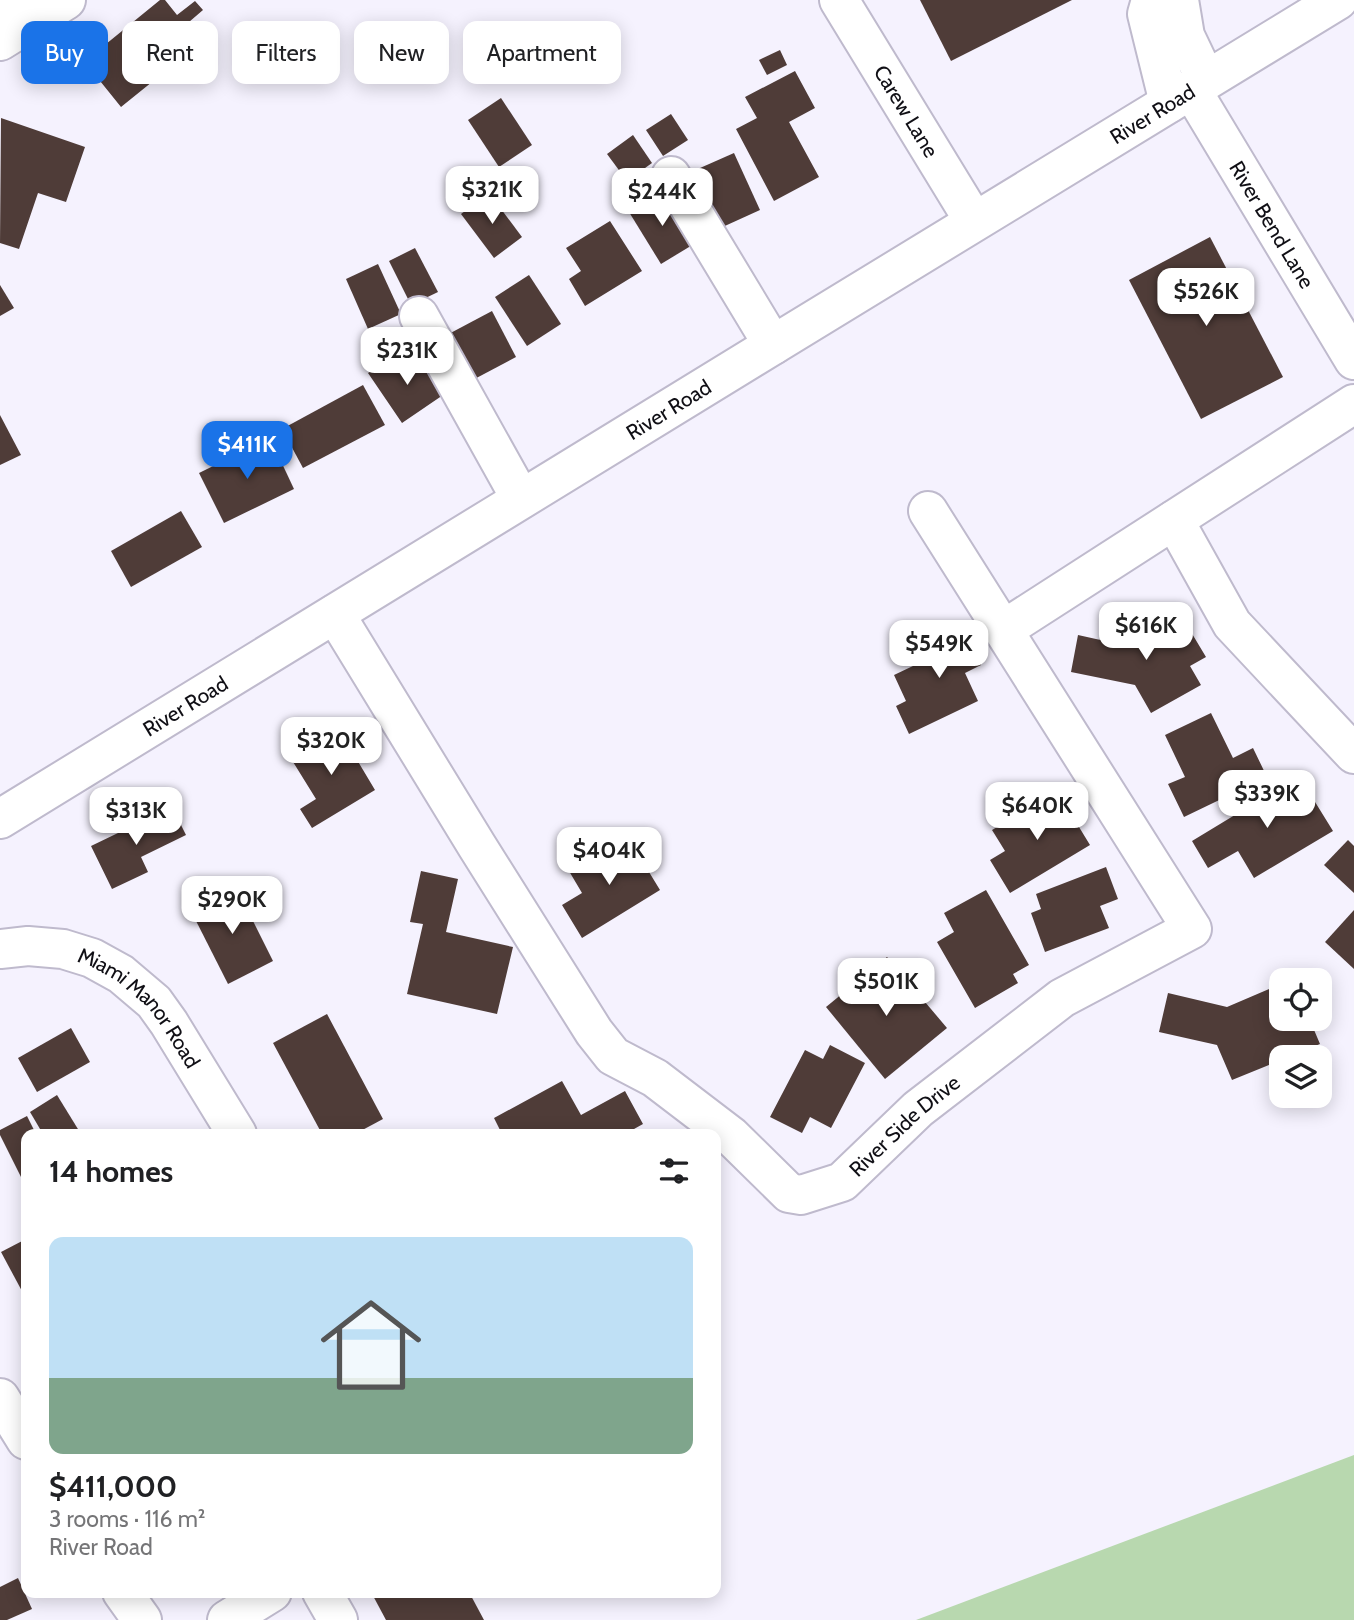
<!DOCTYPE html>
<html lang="en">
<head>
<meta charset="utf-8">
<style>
	body { margin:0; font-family:Cabin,sans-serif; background:#f6f6f6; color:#202124; height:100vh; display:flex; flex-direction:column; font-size:26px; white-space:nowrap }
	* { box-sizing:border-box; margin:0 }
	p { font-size:23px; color:#757577 }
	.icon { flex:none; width:38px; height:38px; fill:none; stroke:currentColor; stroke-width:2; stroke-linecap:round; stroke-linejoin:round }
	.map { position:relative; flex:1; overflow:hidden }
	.sheet { position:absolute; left:21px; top:1129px; width:700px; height:469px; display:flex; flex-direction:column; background:#fff; border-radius:14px; box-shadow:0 4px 18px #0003 }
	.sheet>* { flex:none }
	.hud { position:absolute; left:21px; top:21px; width:700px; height:63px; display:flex; gap:14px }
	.fabs { position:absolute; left:1269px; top:968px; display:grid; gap:14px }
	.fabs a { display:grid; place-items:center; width:63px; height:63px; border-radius:14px; background:#fff; box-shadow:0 4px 18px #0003; font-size:35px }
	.price { position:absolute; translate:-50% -60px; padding:0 16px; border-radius:14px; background:#fff; color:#222; font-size:23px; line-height:46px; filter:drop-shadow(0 2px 4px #0008) }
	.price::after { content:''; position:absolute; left:50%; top:42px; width:21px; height:16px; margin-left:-10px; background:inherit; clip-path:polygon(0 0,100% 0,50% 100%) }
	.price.current { background:#1a73e8; color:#fff }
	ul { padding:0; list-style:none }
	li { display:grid; align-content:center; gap:14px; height:371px; padding:0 28px }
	li span { display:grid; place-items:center; height:217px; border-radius:14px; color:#555 }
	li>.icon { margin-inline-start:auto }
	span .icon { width:126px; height:126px; fill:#fffc; stroke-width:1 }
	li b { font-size:30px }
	h2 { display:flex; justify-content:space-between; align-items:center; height:84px; padding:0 28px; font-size:30px }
	.pill { padding:0 24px; border-radius:14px; background:#fff; box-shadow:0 4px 18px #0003; font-size:24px; line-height:63px }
	.pill.current { background:#1a73e8; color:#fff }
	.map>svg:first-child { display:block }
	.green { fill:#b8d8af }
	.building { fill:#4f3c38 }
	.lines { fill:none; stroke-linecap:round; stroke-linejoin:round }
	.minor-casing { stroke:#bfbacd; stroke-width:42 }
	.minor { stroke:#fff; stroke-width:38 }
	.labels { text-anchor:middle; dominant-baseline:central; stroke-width:7; stroke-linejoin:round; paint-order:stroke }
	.street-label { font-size:21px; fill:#100f15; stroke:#fff }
</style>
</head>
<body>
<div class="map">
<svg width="1354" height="1620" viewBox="0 0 1354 1620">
	<rect width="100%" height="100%" fill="#f5f2fe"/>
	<path class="green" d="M1354 1455V1620H916Z"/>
	<g class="building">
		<path d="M160 0H165L177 15 195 1 203 10 189 22 204 40 121 107 92 71 103 63 95 53Z"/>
		<path d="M920 0H1072L951 61Z"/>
		<path d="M780 50 787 65 767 75 759 60Z"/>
		<path d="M795 71 815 108 789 122 819 177 774 201 736 129 757 118 745 97Z"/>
		<path d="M501 98 532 145 499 167 468 120Z"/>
		<path d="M671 114 688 140 663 156 646 130Z"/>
		<path d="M1 118 85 147 66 202 38 193 19 249 0 243Z"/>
		<path d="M633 135 652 163 627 181 607 154Z"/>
		<path d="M734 153 760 210 716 230 691 172Z"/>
		<path d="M662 192 694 244 661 264 629 212Z"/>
		<path d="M489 193 522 237 494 258 461 214Z"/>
		<path d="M610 221 642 271 585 306 569 279 581 271 566 248Z"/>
		<path d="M1210 237 1283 377 1201 419 1129 280Z"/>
		<path d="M415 248 438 292 411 305 389 261Z"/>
		<path d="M378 264 401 314 368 329 346 279Z"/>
		<path d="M529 275 561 324 527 346 495 297Z"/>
		<path d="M0 285 14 308 0 316Z"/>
		<path d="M492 311 516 357 467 383 443 337Z"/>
		<path d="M391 358 401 373 422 358 446 393 402 423 368 373Z"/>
		<path d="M363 385 385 425 303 468 282 429Z"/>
		<path d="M0 415 21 455 0 465Z"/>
		<path d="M270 438 294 489 224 523 199 473Z"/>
		<path d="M181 511 202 547 131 587 111 551Z"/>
		<path d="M1179 612 1206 657 1190 666 1201 685 1151 713 1135 685 1071 672 1078 635 1123 645Z"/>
		<path d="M960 622 981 665 965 673 978 701 909 734 896 706 906 701 894 675 934 656 925 638Z"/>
		<path d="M1211 713 1233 758 1253 748 1267 777 1184 817 1168 784 1185 777 1165 735Z"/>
		<path d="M338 728 375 790 312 828 300 809 316 799 290 757Z"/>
		<path d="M1299 776 1333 831 1254 878 1238 851 1208 868 1192 841Z"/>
		<path d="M1057 791 1090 845 1010 893 990 860 1005 851 992 830Z"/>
		<path d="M172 807 186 835 141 857 148 872 112 889 91 846Z"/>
		<path d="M627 836 660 890 582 938 562 905 582 893 569 871Z"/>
		<path d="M1348 840 1354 846V893L1324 865Z"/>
		<path d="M1106 867 1118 899 1100 906 1109 928 1045 952 1031 913 1041 909 1036 894Z"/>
		<path d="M421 871 458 879 446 932 513 947 497 1014 407 994 423 924 410 922Z"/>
		<path d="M237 889 273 961 228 984 191 911Z"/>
		<path d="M986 890 1029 965 1013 974 1018 983 975 1008 937 942 954 932 944 913Z"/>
		<path d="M1354 910V969L1325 942Z"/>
		<path d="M887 957 947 1028 885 1079 826 1007Z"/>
		<path d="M1281 984V1018H1309L1320 1044 1288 1057H1281V1060L1232 1080 1217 1045 1159 1032 1168 993 1227 1007Z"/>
		<path d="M327 1014 383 1119 355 1134H322L273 1043Z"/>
		<path d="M71 1028 90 1062 37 1092 18 1058Z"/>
		<path d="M830 1045 865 1063 831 1128 810 1117 802 1133 770 1117 805 1050 823 1059Z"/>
		<path d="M562 1081 581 1115 625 1091 643 1124 625 1134H502L494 1118Z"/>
		<path d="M57 1095 81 1134H43L30 1112Z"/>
		<path d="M27 1116 36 1134H26V1187L0 1135V1130Z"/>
		<path d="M26 1239V1292L23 1293 1 1252Z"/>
		<path d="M18 1578 32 1609 7 1620H0V1587Z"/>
		<path d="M371 1592H469L484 1620H386Z"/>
	</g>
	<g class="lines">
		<g class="minor-casing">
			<g id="minor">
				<path id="s1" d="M839 0 974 221"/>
				<path d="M1151 0 1147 14 1169 103"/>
				<path d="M1179 0 1185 36 1206 80"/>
				<path d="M0 5 13 0"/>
				<path d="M0 41 66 0"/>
				<path id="s2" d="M1191 89 1354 360"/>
				<path d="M671 176 773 345"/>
				<path d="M419 316 521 499"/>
				<path d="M1174 520 1232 624 1354 754"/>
				<path id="s3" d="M335 614 477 846 594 1032 613 1056 655 1078 731 1136 789 1193 801 1195 842 1182 918 1109 1062 998 1192 929 928 511"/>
				<path d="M1003 630 1354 404"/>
				<path id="s4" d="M0 819 773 345 1338 0"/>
				<path id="s5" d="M0 949 28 946 63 949 92 958 121 974 154 1002 169 1023 237 1134"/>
				<path d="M0 1398 26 1440"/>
				<path d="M122 1592 142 1620"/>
				<path d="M322 1592 338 1620"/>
				<path d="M227 1620 272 1592"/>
			</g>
		</g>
		<use href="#minor" class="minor"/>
	</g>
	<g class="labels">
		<g class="street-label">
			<text stroke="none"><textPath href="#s1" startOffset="130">Carew Lane</textPath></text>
			<text stroke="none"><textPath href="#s4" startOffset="1351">River Road</textPath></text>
			<text stroke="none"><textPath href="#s2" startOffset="158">River Bend Lane</textPath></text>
			<text stroke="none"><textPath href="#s4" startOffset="784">River Road</textPath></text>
			<text stroke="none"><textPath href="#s4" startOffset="217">River Road</textPath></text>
			<text stroke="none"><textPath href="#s5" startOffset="163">Miami Manor Road</textPath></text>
			<text stroke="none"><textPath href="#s3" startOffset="886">River Side Drive</textPath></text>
		</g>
	</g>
</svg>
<div class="fabs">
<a><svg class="icon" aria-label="locate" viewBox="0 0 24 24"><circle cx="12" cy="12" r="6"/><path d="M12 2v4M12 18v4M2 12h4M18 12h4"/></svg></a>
<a><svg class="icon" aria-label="layers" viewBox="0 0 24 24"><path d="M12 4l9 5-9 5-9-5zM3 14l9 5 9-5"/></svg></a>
</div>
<b class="price" style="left:492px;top:226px">$321K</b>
<b class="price" style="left:662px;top:228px">$244K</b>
<b class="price" style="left:1206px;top:328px">$526K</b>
<b class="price" style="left:407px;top:387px">$231K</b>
<b class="price current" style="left:247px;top:481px">$411K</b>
<b class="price" style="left:1146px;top:662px">$616K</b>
<b class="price" style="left:939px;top:680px">$549K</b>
<b class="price" style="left:331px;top:777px">$320K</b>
<b class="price" style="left:1267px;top:830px">$339K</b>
<b class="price" style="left:1037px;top:842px">$640K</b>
<b class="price" style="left:136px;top:847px">$313K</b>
<b class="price" style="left:609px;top:887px">$404K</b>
<b class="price" style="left:232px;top:936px">$290K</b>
<b class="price" style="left:886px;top:1018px">$501K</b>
<div class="hud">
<a class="pill current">Buy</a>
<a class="pill">Rent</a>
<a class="pill">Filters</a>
<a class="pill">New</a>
<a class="pill">Apartment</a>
</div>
<section class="sheet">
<h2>14 homes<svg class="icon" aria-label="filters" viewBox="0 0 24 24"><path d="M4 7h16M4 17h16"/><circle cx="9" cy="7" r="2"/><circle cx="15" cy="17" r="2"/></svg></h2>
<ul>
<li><span style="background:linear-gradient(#bfe0f5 65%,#7fa58c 0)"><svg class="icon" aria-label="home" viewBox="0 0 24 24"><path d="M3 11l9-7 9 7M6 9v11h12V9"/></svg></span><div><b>$411,000</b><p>3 rooms · 116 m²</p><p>River Road</p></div></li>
</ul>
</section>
</div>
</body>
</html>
